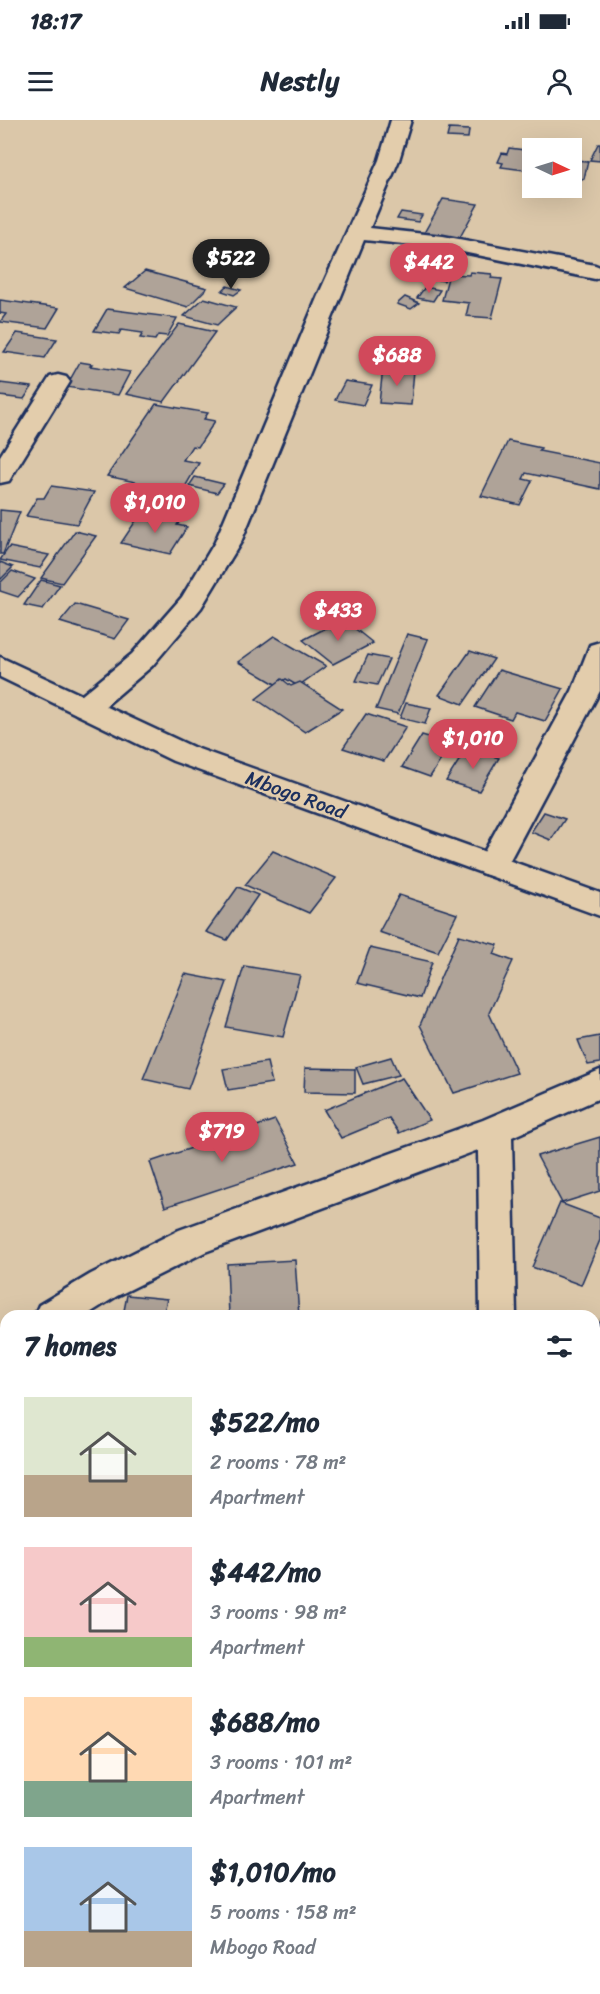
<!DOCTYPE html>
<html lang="en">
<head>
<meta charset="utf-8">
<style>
	body { margin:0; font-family:Sriracha,sans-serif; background:#f2f2f3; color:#1f2937; height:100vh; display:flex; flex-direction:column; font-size:22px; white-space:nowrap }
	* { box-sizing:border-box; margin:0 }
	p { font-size:20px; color:#747a83 }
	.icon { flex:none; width:33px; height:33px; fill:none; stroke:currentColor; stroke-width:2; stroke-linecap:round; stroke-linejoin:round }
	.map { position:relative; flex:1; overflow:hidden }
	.sheet { position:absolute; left:0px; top:1190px; width:600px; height:686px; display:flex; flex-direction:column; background:#fff; border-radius:18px 18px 0 0; box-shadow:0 6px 24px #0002 }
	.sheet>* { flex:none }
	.needle { width:39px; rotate:94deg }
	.buttons { position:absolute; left:522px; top:18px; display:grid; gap:12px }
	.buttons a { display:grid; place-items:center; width:60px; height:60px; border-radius:0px; background:#fff; box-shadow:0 6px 24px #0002; font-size:30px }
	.price { position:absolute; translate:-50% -51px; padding:0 14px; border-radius:21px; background:#d1495b; color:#fff; font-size:20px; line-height:39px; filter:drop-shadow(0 2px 3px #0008) }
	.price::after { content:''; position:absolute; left:50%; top:36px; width:18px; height:14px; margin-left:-9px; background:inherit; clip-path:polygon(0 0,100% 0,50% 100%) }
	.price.active { background:#222; color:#fff }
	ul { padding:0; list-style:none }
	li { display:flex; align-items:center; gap:18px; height:150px; padding:0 24px }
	li span { display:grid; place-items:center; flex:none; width:168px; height:120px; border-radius:0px; color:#555 }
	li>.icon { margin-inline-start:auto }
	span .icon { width:72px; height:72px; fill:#fffc; stroke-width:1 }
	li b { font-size:26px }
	h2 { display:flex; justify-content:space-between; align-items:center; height:72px; padding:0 24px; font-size:26px }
	.status { display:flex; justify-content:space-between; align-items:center; height:42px; padding:0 30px; background:#fff; direction:ltr }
	.status svg { height:16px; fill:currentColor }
	header { display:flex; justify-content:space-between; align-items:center; height:78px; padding:0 24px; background:#fff; font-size:27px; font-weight:700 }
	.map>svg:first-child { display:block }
	.building { fill:#afa398; stroke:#1b2f5e; stroke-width:1.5 }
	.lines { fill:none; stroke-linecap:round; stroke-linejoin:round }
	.lane-casing { stroke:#1b2f5e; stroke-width:4 }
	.street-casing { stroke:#1b2f5e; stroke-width:5 }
	.secondary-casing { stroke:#1b2f5e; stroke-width:5 }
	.lane { fill:#e3cdac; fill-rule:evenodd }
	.street { fill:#e3cdac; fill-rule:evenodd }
	.secondary { fill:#e3cdac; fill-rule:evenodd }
	.labels { text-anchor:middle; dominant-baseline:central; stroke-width:4.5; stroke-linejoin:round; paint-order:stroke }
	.street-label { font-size:20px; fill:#1b2f5e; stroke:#e3cdac }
</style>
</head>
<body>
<div class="status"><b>18:17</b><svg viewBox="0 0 49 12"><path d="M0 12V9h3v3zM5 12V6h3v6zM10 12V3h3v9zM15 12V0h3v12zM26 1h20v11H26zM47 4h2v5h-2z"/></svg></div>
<header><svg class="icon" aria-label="menu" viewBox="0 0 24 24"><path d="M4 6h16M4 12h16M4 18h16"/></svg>Nestly<svg class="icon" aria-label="person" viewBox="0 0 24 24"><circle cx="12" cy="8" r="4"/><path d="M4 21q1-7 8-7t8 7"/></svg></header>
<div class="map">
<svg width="600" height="1874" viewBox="0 0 600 1874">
	<rect width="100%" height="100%" fill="#dbc7a9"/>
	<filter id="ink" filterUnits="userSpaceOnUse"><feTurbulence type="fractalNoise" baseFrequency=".0167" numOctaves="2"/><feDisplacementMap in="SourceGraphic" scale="12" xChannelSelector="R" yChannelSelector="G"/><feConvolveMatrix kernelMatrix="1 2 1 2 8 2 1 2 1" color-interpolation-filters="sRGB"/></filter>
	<g filter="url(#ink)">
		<g class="building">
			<path d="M449 9 469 10 468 18 447 17Z"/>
			<path d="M598 24H600V41L590 40Z"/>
			<path d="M509 28 532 31V51L501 47 503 43 498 42 502 33 507 34Z"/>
			<path d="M572 40 588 41 584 59 572 58Z"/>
			<path d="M443 79 478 84 459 119 424 113Z"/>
			<path d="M401 92 422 95 418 102 397 99Z"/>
			<path d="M436 129 459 132 444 161 421 157Z"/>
			<path d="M145 151 207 168 188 187 125 168Z"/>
			<path d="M470 152 492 154 491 158 502 159 492 198 466 196 469 183 442 180 449 154 469 155Z"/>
			<path d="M227 166 241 170 234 175 222 171Z"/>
			<path d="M425 167 440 170 433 181 417 178Z"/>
			<path d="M405 177 419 183 411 189 397 184Z"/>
			<path d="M204 178 236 187 217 205 184 196Z"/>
			<path d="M0 180 59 188 47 208 0 202 6 194 0 193Z"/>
			<path d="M107 189 177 198 167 216 158 215 155 220 140 218 143 213 121 210 119 214 94 211Z"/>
			<path d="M179 204 215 212 164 282 126 274Z"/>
			<path d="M17 213 57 219 45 238 4 232Z"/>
			<path d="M80 242 92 244 90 246 130 252 118 275 66 267Z"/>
			<path d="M383 248 414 250 411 285 379 283Z"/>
			<path d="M345 261 372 265 363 285 335 280Z"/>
			<path d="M0 263 32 267 24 279 0 276Z"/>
			<path d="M156 284 208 293 204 299 215 301 198 327 192 326 183 340 199 343 182 372 107 356Z"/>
			<path d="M508 321 541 328 539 331 600 343V369L526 353 523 359 532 361 520 385 481 376Z"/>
			<path d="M195 357 224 364 217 373 189 366Z"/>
			<path d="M51 366 94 372 77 404 26 396 37 378H44Z"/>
			<path d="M0 390 20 392 3 434H0Z"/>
			<path d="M139 396 157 401 160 396 180 401 177 405 187 407 170 434 121 423Z"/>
			<path d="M75 411 96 416 62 463 41 458Z"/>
			<path d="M9 427 49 435 40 448 0 440Z"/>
			<path d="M0 442 13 447 0 460Z"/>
			<path d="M12 451 35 459 18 477 0 471V463Z"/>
			<path d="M41 460 60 465 43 489 24 485Z"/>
			<path d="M75 484 129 500 115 519 60 502Z"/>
			<path d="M343 499 373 523 333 544 303 520Z"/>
			<path d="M407 514 428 519 398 594 376 589Z"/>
			<path d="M274 516 326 546 298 566 286 559 277 565 238 542Z"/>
			<path d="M470 531 494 539 463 584 439 575Z"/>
			<path d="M368 535 389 539 377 565 356 561Z"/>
			<path d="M499 550 563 569 545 601 515 592 511 599 475 587Z"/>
			<path d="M282 559 291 566 300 562 342 589 305 612 256 579Z"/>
			<path d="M406 583 431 588 425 604 400 598Z"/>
			<path d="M366 594 406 607 384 641 343 628Z"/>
			<path d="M422 615 451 624 430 657 402 647Z"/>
			<path d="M467 628 499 638 479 671 446 661Z"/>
			<path d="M544 692 565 699 551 720 531 712Z"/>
			<path d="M273 731 336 758 309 793 245 765Z"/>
			<path d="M238 767 258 775 227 820 206 812Z"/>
			<path d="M399 775 457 794 438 832 379 812Z"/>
			<path d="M459 815 498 825 494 834 513 841 489 893 517 953 454 973 420 905Z"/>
			<path d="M370 828 432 842 420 878 357 863Z"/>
			<path d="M244 846 300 855 283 917 226 907Z"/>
			<path d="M185 854 227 862 188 969 143 959Z"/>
			<path d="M600 916V943L588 945 578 920Z"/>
			<path d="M391 937 399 955 363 964 356 947Z"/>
			<path d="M267 942 272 963 228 970 223 949Z"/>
			<path d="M305 948 355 949V973L304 972Z"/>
			<path d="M402 958 430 1000 399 1013 389 998 341 1018 324 990Z"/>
			<path d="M275 1000 298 1043 165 1087 150 1042Z"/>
			<path d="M600 1017V1071L562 1083 537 1036Z"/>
			<path d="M560 1083 600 1098V1120L581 1165 532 1147Z"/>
			<path d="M295 1140 299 1196H229L227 1144Z"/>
			<path d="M127 1175 167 1179 163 1196H123Z"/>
			<path d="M600 1199V1227L594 1224V1212Z"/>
			<path d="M594 1248 600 1251V1346L594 1345Z"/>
			<path d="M0 1363 6 1364V1443L1 1466Z"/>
			<rect x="594" y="1447" width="6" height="80"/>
			<path d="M0 1647 6 1649V1686L0 1700Z"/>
		</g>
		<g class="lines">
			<g class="lane-casing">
				<path id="lane" d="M157 1869H258L256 1874H159Z"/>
			</g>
			<g class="street-casing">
				<g id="street">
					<path d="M391 0H411L399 40 370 108 443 116 595 145 600 147V157L595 159 443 128 364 120 241 422 201 488 152 546 96 594 86 596 76 594 72 587 76 580 132 534 182 477 215 422 317 178 379 40Z"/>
					<path d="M58 255 66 257 70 262 12 356 9 361 0 363V336L50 257Z"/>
					<path d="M600 522V571L503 753 492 756 481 753 477 745 572 571 590 525Z"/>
					<path d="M600 950V978L512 1017 516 1196H480L478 1030 205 1132 117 1176 85 1196H34L39 1185 91 1154 179 1110 483 1000Z"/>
					<path d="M6 1228V1267L0 1269V1231Z"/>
					<rect x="490" y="1869" width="46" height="5"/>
				</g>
			</g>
			<g class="secondary-casing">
				<path id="secondary" d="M0 537 193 627 600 773V796L173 641 0 557Z"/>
			</g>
			<use href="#lane" class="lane"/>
			<use href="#street" class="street"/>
			<use href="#secondary" class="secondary"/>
		</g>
	</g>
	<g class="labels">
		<g class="street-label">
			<text transform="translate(296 675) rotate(20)">Mbogo Road</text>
		</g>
	</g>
</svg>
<div class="buttons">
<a><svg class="needle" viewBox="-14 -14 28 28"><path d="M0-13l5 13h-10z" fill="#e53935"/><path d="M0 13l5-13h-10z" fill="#747a83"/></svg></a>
</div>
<b class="price active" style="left:231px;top:170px">$522</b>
<b class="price" style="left:429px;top:174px">$442</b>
<b class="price" style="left:397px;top:267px">$688</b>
<b class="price" style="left:155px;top:414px">$1,010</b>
<b class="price" style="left:338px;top:522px">$433</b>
<b class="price" style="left:473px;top:650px">$1,010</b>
<b class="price" style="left:222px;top:1043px">$719</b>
<section class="sheet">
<h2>7 homes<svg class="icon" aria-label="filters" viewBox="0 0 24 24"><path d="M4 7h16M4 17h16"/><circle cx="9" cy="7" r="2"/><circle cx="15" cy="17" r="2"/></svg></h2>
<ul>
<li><span style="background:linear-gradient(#dfe7d0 65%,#b9a48a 0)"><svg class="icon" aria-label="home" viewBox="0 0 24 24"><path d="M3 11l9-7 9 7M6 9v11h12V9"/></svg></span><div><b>$522/mo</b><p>2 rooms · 78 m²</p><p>Apartment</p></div></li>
<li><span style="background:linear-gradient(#f6c9c9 75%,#8fb573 0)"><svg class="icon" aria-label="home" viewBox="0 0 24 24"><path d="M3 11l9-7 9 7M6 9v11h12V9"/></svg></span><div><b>$442/mo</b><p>3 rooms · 98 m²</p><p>Apartment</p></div></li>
<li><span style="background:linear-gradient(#ffd9b3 70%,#7fa58c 0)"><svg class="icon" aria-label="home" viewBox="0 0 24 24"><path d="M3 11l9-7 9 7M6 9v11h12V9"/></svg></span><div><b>$688/mo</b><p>3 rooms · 101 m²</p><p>Apartment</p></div></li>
<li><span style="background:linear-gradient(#a9c7e8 70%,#b9a48a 0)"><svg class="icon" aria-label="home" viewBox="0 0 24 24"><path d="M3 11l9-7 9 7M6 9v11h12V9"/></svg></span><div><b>$1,010/mo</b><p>5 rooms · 158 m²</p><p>Mbogo Road</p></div></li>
</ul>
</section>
</div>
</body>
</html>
